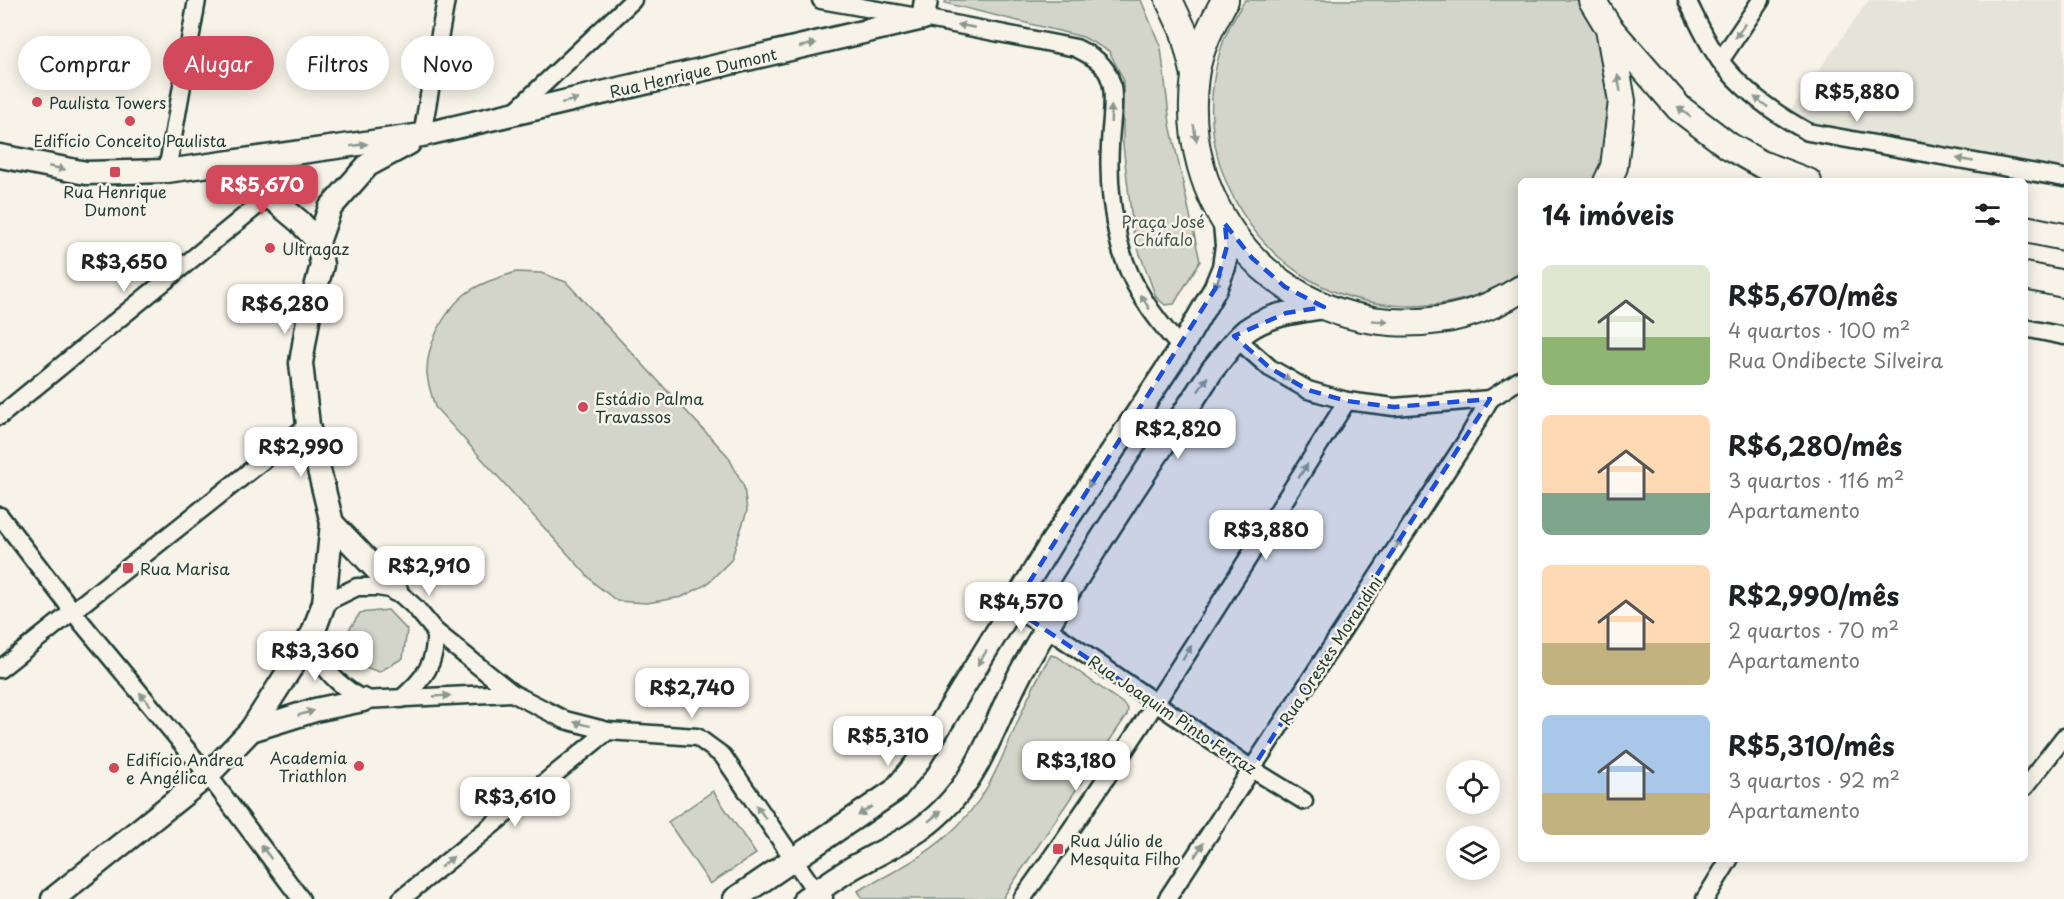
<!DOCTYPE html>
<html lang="pt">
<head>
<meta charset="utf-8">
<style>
	body { margin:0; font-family:"Playpen Sans",sans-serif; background:#f6f6f6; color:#202124; height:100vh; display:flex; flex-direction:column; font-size:22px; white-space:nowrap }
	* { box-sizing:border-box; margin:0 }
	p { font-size:20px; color:#757577 }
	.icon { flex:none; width:33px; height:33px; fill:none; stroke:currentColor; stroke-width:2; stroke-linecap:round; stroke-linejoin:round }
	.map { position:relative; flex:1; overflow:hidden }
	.side { position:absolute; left:1518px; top:178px; width:510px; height:684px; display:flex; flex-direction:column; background:#fff; border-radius:9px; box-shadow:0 3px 15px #0003 }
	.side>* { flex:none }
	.banner { position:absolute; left:18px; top:36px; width:570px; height:54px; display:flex; gap:12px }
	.buttons { position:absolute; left:1446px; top:760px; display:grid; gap:12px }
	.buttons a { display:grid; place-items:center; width:54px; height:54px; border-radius:50%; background:#fff; box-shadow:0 3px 15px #0003; font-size:30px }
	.price { position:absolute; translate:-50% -51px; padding:0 14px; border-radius:12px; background:#fff; color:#222; font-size:20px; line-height:39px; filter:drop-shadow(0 2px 3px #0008) }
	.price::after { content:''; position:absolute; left:50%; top:36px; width:18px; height:14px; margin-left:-9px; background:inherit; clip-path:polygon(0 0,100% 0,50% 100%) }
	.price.on { background:#d1495b; color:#fff }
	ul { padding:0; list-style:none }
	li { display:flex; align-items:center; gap:18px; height:150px; padding:0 24px }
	li span { display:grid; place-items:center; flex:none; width:168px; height:120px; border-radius:9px; color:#555 }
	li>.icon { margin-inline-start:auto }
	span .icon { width:72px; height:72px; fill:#fffc; stroke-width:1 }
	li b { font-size:26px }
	h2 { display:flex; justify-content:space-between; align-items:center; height:72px; padding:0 24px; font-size:26px }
	.chip { padding:0 21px; border-radius:27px; background:#fff; box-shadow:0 3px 15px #0003; font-size:21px; line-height:54px }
	.chip.on { background:#d1495b; color:#fff }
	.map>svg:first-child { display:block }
	.built { fill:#e5e4d9 }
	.green { fill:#d3d5ca; stroke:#79897f; stroke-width:1.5 }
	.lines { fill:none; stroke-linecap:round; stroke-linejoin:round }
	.street-casing { stroke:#1f3d34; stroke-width:21 }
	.secondary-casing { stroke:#1f3d34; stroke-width:27 }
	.primary-casing { stroke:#1f3d34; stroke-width:30 }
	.street { stroke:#f7f3e8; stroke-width:16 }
	.secondary { stroke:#f7f3e8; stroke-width:22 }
	.primary { stroke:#f7f3e8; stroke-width:26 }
	.oneway { fill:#8b988e }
	.marked { fill:#1d4ed8; fill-opacity:0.2; stroke:#1d4ed8; stroke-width:4.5; stroke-dasharray:12 8; stroke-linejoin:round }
	.poi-dot { fill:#d1495b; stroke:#f7f3e8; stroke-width:2 }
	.labels { text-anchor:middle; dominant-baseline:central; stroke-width:5; stroke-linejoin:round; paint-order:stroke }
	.street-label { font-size:16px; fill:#1f3d34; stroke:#f7f3e8 }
	.poi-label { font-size:16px; fill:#1f3d34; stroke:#f7f3e8; text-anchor:start }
	.park-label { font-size:16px; fill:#435b52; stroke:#f7f3e8 }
</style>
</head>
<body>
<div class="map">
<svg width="2064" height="899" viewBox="0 0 2064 899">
	<rect width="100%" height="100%" fill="#f7f3e8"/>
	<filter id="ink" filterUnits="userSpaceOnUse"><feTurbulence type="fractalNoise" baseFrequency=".0167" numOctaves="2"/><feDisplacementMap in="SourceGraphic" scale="12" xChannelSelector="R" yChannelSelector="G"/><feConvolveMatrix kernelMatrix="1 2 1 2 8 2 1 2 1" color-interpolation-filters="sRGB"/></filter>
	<g filter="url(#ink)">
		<path class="built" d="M1869 0H2064V178L1784 119Z"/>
		<g class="green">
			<path d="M946 0H1141L1161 48 1170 124 1200 261 1174 304 1165 305 1156 297 1134 238 1123 145V79L1109 51 1083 37 945 3Z"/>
			<path d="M1245 0H1579C1605 36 1615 99 1607 142 1605 155 1599 169 1595 181L1521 182V272C1512 277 1503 284 1494 288 1436 315 1363 311 1309 279 1254 247 1216 184 1212 121 1210 91 1216 55 1229 28 1233 18 1240 9 1245 0Z"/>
			<path d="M516 272 541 273 566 282 728 456 744 487 747 511 731 560 707 584 682 597 647 603 617 601 595 584 435 407C432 396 428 385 427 374 426 346 443 313 464 295 479 283 498 278 516 272Z"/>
			<path d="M388 610 407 630 403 658 379 672 354 663 345 636 360 613Z"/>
			<path d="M1051 655 1058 657 1125 705 1128 709 1127 715 1002 899H863L858 891 863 888C915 862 959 837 989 784 1012 742 1025 696 1051 655Z"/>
			<path d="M713 791 756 854 710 884 668 822Z"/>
		</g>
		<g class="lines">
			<g class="street-casing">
				<g id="street">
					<path d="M821 0 923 18 1076 48C1092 56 1106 63 1111 82 1116 98 1110 129 1110 146 1108 178 1112 212 1119 242 1129 284 1153 316 1181 348"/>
					<path d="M1687 0C1697 20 1707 44 1721 62 1744 92 1775 114 1808 132L2064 178"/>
					<path d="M1720 61 1761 0"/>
					<path d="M513 113 633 0"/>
					<path d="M422 135 446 0"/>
					<path d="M167 171 197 0"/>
					<path d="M2025 328 2064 336"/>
					<path d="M1237 339 1270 368 1308 390 1347 401 1394 407 1490 399 1521 379"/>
					<path d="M0 416 269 196"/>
					<path d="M0 516 82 623 208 775 301 899"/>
					<path d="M324 603 357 587H377L396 590 416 608 435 631 512 693 565 720 608 731 697 737 723 756 816 892 824 898"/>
					<path d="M1013 608 1047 628 1252 769 1304 801"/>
					<path d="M313 633C315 640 316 649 319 656 327 676 346 689 363 700L512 693"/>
					<path d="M0 669 308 425"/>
					<path d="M401 699C424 679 437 663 435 631"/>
					<path d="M2025 787 2064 737"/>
					<path d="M401 899 608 731"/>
					<path d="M1022 899C1138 738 1241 569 1347 401"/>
					<path d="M1167 899 1466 441 1490 399"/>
					<path d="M1705 899 1729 860"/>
				</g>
			</g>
			<g class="secondary-casing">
				<g id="secondary">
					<path d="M0 156 86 173 167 171 422 135 923 18 926 0"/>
					<path d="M318 242 330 208 368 165 409 143"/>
					<path d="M332 523 396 590"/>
					<path d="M251 730 315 710 363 700"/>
					<path d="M53 899 208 775 251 730 313 633 324 603 332 523 308 425 301 363 309 314 322 265 318 242 300 222 269 196 239 162"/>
					<path d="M735 899 894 791 917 763 1052 542 1181 348 1215 289 1224 267 1227 246 1225 224"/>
					<path d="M805 899C824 887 843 872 863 862 892 846 918 835 943 810 984 770 997 714 1025 665 1083 563 1149 467 1213 369 1224 356 1234 340 1247 330 1269 314 1298 311 1324 307"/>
				</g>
			</g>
			<g class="primary-casing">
				<g id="primary">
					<path d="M1169 0 1184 32 1195 75"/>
					<path d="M1225 0C1212 24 1199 49 1195 76 1178 201 1265 313 1391 322 1437 325 1482 314 1521 289"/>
					<path d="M1592 0 1609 28 1622 101 1614 167 1607 182"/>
					<path d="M1609 28 1679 108 1729 146 1761 164 1808 182"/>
					<path d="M2025 229 2064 237"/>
					<path d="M2025 276 2064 284"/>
				</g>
			</g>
			<use href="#street" class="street"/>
			<use href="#secondary" class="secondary"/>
			<use href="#primary" class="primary"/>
		</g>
		<defs><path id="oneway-solid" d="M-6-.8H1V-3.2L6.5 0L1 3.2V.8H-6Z" transform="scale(1.5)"/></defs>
		<g class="oneway">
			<use href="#oneway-solid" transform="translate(966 26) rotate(-169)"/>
			<use href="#oneway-solid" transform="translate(1740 31) rotate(124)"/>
			<use href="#oneway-solid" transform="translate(808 45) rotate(-13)"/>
			<use href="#oneway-solid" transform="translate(1619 83) rotate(-100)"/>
			<use href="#oneway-solid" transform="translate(570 101) rotate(-13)"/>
			<use href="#oneway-solid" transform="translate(1761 102) rotate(-143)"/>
			<use href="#oneway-solid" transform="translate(1684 112) rotate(-141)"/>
			<use href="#oneway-solid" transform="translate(1111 114) rotate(-88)"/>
			<use href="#oneway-solid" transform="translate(1195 133) rotate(81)"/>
			<use href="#oneway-solid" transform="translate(359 145) rotate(-8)"/>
			<use href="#oneway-solid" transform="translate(1965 160) rotate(-170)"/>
			<use href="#oneway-solid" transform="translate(57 168) rotate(11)"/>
			<use href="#oneway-solid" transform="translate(1218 280) rotate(113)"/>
			<use href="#oneway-solid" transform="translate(1145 302) rotate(-122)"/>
			<use href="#oneway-solid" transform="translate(1380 321) rotate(4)"/>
			<use href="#oneway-solid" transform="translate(1283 376) rotate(29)"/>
			<use href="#oneway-solid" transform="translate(1203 384) rotate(-57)"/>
			<use href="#oneway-solid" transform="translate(1303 471) rotate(-58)"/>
			<use href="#oneway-solid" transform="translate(1092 481) rotate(124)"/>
			<use href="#oneway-solid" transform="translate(1397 546) rotate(-57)"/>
			<use href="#oneway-solid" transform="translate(1187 653) rotate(-58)"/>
			<use href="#oneway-solid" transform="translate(982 658) rotate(122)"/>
			<use href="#oneway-solid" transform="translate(442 696) rotate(-3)"/>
			<use href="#oneway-solid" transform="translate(145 699) rotate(-130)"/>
			<use href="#oneway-solid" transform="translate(306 713) rotate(-17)"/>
			<use href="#oneway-solid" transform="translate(582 724) rotate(-166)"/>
			<use href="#oneway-solid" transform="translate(865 811) rotate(146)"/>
			<use href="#oneway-solid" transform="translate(761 812) rotate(-125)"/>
			<use href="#oneway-solid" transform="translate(935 816) rotate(-40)"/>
			<use href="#oneway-solid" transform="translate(1199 850) rotate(-57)"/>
			<use href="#oneway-solid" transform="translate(266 852) rotate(-127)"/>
			<use href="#oneway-solid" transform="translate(447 862) rotate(-39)"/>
		</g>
	</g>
	<path class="marked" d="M1225 224 1252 258 1285 287 1324 307 1286 313 1234 336 1270 368 1308 390 1347 401 1394 407 1490 399 1252 769 1013 608 1215 289 1227 246Z"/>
	<g class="poi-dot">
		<circle cx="37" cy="102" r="6"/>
		<circle cx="130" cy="121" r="6"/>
		<rect x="109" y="166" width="12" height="12" rx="3"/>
		<circle cx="270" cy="248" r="6"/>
		<circle cx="583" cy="407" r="6"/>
		<rect x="122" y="562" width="12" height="12" rx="3"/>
		<circle cx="359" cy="766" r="6"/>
		<circle cx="114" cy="768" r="6"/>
		<rect x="1052" y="843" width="12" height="12" rx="3"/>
	</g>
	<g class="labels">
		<g class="street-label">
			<text transform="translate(693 72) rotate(-13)">Rua Henrique Dumont</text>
			<text transform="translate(1330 650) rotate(-57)">Rua Orestes Morandini</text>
			<text transform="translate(1173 714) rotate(34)">Rua Joaquim Pinto Ferraz</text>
		</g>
		<g class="poi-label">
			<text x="49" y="102">Paulista Towers</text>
			<text x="130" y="140" text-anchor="middle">Edifício Conceito Paulista</text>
			<text x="115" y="191" text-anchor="middle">Rua Henrique<tspan x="115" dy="18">Dumont</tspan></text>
			<text x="282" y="248">Ultragaz</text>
			<text x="595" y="398">Estádio Palma<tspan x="595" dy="18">Travassos</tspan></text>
			<text x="140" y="568">Rua Marisa</text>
			<text x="347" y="757" text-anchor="end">Academia<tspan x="347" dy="18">Triathlon</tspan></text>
			<text x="126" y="759">Edifício Andrea<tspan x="126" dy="18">e Angélica</tspan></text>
			<text x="1070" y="840">Rua Júlio de<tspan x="1070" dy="18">Mesquita Filho</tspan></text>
		</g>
		<g class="park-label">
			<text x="1163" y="221">Praça José<tspan x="1163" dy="18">Chúfalo</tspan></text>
		</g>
	</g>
</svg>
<div class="buttons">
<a><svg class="icon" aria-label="locate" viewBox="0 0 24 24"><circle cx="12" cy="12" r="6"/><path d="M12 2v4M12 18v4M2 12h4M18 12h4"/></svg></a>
<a><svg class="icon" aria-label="layers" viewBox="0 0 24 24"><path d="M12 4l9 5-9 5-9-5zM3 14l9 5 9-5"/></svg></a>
</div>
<b class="price" style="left:1857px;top:123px">R$5,880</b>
<b class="price on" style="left:262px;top:216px">R$5,670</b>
<b class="price" style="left:124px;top:293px">R$3,650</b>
<b class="price" style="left:285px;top:335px">R$6,280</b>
<b class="price" style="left:1178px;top:460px">R$2,820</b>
<b class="price" style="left:301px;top:478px">R$2,990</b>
<b class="price" style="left:1266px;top:561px">R$3,880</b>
<b class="price" style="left:429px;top:597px">R$2,910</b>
<b class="price" style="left:1021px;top:633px">R$4,570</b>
<b class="price" style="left:315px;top:682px">R$3,360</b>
<b class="price" style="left:692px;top:719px">R$2,740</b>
<b class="price" style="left:888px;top:767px">R$5,310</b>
<b class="price" style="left:1076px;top:792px">R$3,180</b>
<b class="price" style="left:515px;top:828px">R$3,610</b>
<div class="banner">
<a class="chip">Comprar</a>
<a class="chip on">Alugar</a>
<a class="chip">Filtros</a>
<a class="chip">Novo</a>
</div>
<section class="side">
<h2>14 imóveis<svg class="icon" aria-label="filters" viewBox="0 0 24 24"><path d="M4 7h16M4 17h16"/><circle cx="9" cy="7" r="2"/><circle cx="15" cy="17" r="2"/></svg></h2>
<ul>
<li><span style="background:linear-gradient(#dfe7d0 60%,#8fb573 0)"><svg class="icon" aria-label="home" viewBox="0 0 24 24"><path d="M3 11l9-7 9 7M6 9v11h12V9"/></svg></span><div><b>R$5,670/mês</b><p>4 quartos · 100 m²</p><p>Rua Ondibecte Silveira</p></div></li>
<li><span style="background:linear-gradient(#ffd9b3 65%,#7fa58c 0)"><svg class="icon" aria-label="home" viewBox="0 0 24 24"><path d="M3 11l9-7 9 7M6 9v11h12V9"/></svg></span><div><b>R$6,280/mês</b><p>3 quartos · 116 m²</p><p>Apartamento</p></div></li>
<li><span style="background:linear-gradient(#ffd9b3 65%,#c2b280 0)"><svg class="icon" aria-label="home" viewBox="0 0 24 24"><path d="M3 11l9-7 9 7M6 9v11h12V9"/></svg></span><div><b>R$2,990/mês</b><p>2 quartos · 70 m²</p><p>Apartamento</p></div></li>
<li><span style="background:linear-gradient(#a9c7e8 65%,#c2b280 0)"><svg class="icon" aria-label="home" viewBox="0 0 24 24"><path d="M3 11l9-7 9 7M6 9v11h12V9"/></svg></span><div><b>R$5,310/mês</b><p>3 quartos · 92 m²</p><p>Apartamento</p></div></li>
</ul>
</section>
</div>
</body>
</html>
